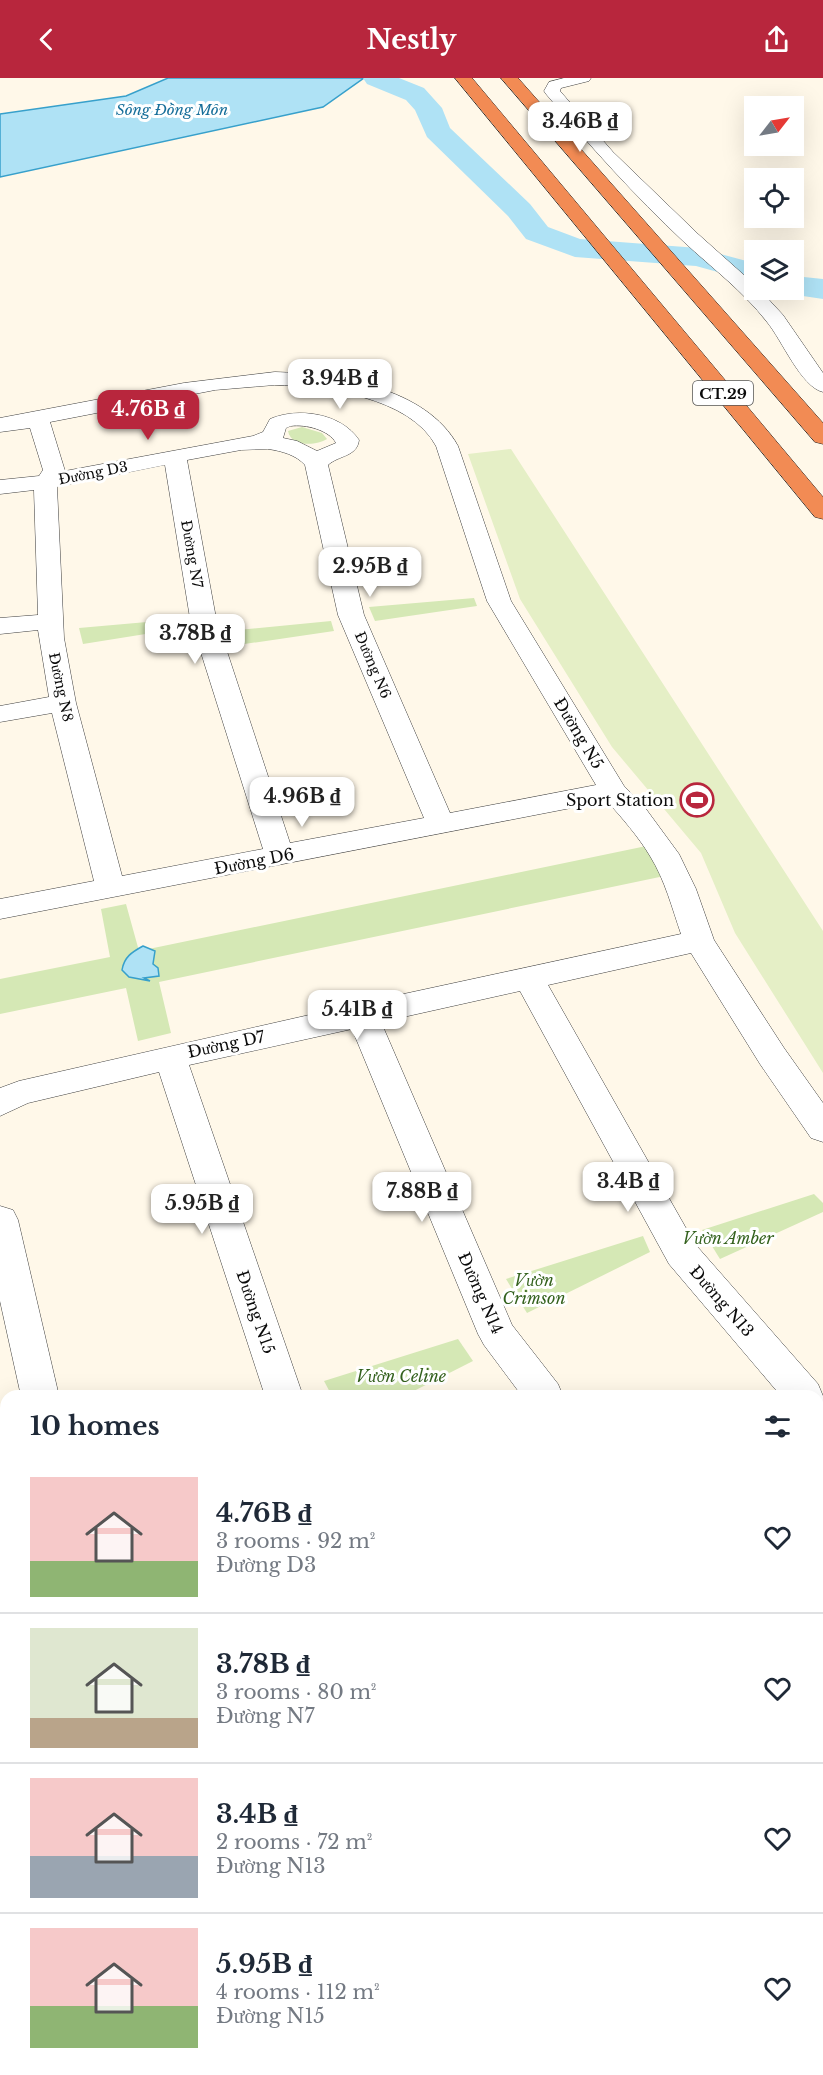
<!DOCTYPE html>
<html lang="en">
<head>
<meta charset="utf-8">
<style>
	body { margin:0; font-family:"Libre Baskerville",serif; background:#f6f6f7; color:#1f2937; height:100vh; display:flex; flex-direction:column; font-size:22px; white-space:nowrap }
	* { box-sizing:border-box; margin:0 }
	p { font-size:20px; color:#747a83 }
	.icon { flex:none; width:33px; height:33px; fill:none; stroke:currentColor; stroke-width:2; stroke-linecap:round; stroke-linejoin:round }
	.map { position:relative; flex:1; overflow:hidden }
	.sheet { position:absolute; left:0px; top:1312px; width:824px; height:686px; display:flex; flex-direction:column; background:#fff; border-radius:18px 18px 0 0; box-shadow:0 6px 24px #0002 }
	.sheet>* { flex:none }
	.needle { width:39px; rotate:59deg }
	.buttons { position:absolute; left:744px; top:18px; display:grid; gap:12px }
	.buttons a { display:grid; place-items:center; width:60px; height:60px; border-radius:0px; background:#fff; box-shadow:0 6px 24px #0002; font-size:30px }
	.price { position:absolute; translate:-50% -51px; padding:0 14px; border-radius:12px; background:#fff; color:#222; font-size:20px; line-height:39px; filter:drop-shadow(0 2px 3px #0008) }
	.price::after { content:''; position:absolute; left:50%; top:36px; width:18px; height:14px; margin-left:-9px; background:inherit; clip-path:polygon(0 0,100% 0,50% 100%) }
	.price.active { background:#b8263d; color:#fff }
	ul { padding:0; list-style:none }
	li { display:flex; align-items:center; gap:18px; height:150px; padding:0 30px }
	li+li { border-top:2px solid #e0e1e3 }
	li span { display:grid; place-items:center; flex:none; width:168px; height:120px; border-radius:0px; color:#555 }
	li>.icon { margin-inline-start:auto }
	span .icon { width:72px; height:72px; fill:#fffc; stroke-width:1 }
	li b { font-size:26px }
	h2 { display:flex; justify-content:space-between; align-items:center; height:72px; padding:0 30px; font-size:26px }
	header { display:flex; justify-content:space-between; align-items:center; height:78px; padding:0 30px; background:#b8263d; color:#fff; font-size:27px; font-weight:700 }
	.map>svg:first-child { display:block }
	.green { fill:#d5e8b5 }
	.pitch { fill:#e5efc6 }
	.water { fill:#afe2f5; stroke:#37a0cb; stroke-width:1.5 }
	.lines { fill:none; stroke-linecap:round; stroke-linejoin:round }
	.river { fill:#afe2f5; fill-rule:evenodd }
	.minor-casing { stroke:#3e3e3e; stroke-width:1 }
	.highway-casing { stroke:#1c1c1c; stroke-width:1 }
	.minor { fill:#fff; fill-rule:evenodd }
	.highway { fill:#f28b54; fill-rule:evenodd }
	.labels { text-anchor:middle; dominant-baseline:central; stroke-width:6; stroke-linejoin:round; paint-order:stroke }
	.far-street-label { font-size:14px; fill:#0b0b0b; stroke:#fff }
	.far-water-label { font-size:15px; font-style:italic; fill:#176f9a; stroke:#fff }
	.shield { fill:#fff; stroke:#545454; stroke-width:1.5 }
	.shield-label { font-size:15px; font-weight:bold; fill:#0b0b0b }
	.street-label { font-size:16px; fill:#0b0b0b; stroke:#fff }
	.poi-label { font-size:16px; fill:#0b0b0b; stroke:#fff; text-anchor:end }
	.park-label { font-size:16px; font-style:italic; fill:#33611d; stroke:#fff }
</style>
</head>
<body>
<header><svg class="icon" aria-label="back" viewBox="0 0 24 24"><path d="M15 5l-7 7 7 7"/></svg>Nestly<svg class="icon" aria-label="share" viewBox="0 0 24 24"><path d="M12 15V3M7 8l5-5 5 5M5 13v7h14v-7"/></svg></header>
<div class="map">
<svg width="823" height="1997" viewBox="0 0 823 1997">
	<rect width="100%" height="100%" fill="#fff8e9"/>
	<g class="green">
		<path d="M302 349 322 355 327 361C316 368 291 369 288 353Z"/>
		<path d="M474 520 477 528 375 543 369 529Z"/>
		<path d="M181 541 183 550 83 566 79 550Z"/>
		<path d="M331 543 334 553 231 568 228 553Z"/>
		<path d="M656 766 674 796 159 904 171 955 138 963 126 910 0 936V901L110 879 101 831 126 826 139 873Z"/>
		<path d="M814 1116 823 1125V1134L720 1181 702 1152Z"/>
		<path d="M643 1158 650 1174 527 1235 506 1201Z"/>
		<path d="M458 1261 473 1283 404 1318H332L324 1303Z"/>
		<path d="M0 1489 6 1493V1843L0 1833Z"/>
	</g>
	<path class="pitch" d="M511 371 823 853V995L735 855 701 775 612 669 520 521 468 376Z"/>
	<g class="water">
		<path d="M168 0H364L323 29 0 99V36L126 18Z"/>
		<path d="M143 868 155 873 153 886 158 890 159 898 144 900 150 903 129 899 122 892C124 879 132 874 143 868Z"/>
	</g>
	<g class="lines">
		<g class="river">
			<path d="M363 0H399L424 10 442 30 450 50 530 126 548 149 580 161 698 170 754 185V204L696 188 575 179 526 161 508 138 427 59 415 32 406 22 367 6Z"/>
			<path d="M794 198 823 201V221L783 215 780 212H794Z"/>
		</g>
		<g class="minor-casing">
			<g id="minor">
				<path d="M564 0H591L589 3 561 10 560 13 613 74 698 156 754 206V212H760L783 237 823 295V314C801 309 782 262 767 244 743 213 712 190 684 164 635 118 590 68 546 16L544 13 549 4Z"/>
				<path d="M275 294C336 296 426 309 458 368L511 523 624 708 646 731 679 776 696 811 714 862 784 970 823 1025V1064L811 1060 760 986 691 875 548 907 695 1166 818 1306 823 1318V1357L818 1355V1318H781L669 1186 520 913 381 944 512 1247 558 1306 563 1318H522L484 1267 478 1256 352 951 189 987 303 1318H265L159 994 28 1025 0 1038V1010L19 1003 362 925 681 856C672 830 665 802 650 778 638 758 622 740 607 723L0 841V821L94 803 52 635 0 644V628L49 619 38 552 0 556V540L38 537 34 412 0 416V402L39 398 43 392 30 350 0 354V340L184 305ZM275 307C324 308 410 319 436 368L487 523 596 707 450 735 364 537 328 387C339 377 357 379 359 362 341 335 298 329 270 341L263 354 253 358 65 393 50 344 215 312ZM291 348C306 346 329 352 336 365L317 373 297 363 283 360 286 350ZM268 371C282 373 296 377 305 387L338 537 424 740 290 765 216 540 187 382 241 372ZM165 387 190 540 263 771 122 798 76 625 64 560 57 409Z"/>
				<path d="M0 1128 13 1132 18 1142 59 1318H21L0 1223Z"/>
				<path d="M823 1640V1686L818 1688V1642Z"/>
				<path d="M0 1925 6 1928V1992H53L55 1997H3L1 1992 5 1983 0 1981Z"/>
				<path d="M318 1992H369L371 1997H320Z"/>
				<path d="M509 1992H563L561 1997H507Z"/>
				<path d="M683 1992H775L777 1997H685Z"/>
			</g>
		</g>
		<g class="highway-casing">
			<g id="highway">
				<path d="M455 0H472L823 419V441L815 439Z"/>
				<path d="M501 0H518L823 345V366L815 364Z"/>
			</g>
		</g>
		<use href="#minor" class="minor"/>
		<use href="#highway" class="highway"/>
	</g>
	<defs>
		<g id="stadium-ring" transform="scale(1.725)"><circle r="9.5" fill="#fff" stroke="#b8263d" stroke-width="1.5"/><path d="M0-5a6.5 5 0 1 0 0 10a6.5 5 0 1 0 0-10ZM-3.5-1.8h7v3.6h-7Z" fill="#b8263d"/></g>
	</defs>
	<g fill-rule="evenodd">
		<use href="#stadium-ring" x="697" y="722"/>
	</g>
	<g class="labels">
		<g class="far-street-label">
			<text transform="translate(93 395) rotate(-11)">Đường D3</text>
			<text transform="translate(192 476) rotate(80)">Đường N7</text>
			<text transform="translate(373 587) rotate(67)">Đường N6</text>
			<text transform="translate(61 609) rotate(78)">Đường N8</text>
		</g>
		<g class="far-water-label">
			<text x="172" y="31">Sông Đồng Môn</text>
		</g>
		<rect class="shield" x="693" y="303" width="60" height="24" rx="4.5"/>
		<g class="shield-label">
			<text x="723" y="315">CT.29</text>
		</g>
		<g class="street-label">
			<text transform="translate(579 655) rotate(59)">Đường N5</text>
			<text transform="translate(254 783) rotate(-11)">Đường D6</text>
			<text transform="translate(226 966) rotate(-12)">Đường D7</text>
			<text transform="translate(481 1215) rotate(66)">Đường N14</text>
			<text transform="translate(722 1223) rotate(49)">Đường N13</text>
			<text transform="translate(256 1234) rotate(71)">Đường N15</text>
		</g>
		<g class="poi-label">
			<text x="674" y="722">Sport Station</text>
		</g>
		<g class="park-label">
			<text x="728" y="1160">Vườn Amber</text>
			<text x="534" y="1202">Vườn<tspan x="534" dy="18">Crimson</tspan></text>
			<text x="401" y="1298">Vườn Celine</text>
		</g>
	</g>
</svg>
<div class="buttons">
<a><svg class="needle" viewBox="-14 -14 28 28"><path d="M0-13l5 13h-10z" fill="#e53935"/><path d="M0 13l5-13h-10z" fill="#747a83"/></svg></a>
<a><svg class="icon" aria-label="locate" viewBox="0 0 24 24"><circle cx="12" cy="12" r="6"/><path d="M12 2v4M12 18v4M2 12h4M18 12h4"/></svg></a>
<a><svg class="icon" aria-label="layers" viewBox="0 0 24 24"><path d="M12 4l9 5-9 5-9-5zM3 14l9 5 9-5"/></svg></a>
</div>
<b class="price" style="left:580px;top:75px">3.46B ₫</b>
<b class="price" style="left:340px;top:332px">3.94B ₫</b>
<b class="price active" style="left:148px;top:363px">4.76B ₫</b>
<b class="price" style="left:370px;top:520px">2.95B ₫</b>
<b class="price" style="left:195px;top:587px">3.78B ₫</b>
<b class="price" style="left:302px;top:750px">4.96B ₫</b>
<b class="price" style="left:357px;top:963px">5.41B ₫</b>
<b class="price" style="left:628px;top:1135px">3.4B ₫</b>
<b class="price" style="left:422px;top:1145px">7.88B ₫</b>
<b class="price" style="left:202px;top:1157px">5.95B ₫</b>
<section class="sheet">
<h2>10 homes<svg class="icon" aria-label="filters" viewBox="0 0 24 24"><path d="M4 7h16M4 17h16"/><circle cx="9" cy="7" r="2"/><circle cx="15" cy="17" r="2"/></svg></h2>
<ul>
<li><span style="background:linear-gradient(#f6c9c9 70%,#8fb573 0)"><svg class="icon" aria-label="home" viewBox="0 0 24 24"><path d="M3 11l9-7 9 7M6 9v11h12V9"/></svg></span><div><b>4.76B ₫</b><p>3 rooms · 92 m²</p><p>Đường D3</p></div><svg class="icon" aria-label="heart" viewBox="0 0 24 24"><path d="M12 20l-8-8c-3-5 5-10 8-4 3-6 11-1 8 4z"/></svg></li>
<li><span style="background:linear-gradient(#dfe7d0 75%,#b9a48a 0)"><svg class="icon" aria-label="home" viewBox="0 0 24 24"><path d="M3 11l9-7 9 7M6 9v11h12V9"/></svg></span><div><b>3.78B ₫</b><p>3 rooms · 80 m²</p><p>Đường N7</p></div><svg class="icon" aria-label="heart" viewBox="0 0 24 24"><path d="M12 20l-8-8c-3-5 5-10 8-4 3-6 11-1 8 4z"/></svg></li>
<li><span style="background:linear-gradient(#f6c9c9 65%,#9aa5b1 0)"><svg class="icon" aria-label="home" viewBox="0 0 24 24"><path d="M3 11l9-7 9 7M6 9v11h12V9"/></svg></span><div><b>3.4B ₫</b><p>2 rooms · 72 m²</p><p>Đường N13</p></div><svg class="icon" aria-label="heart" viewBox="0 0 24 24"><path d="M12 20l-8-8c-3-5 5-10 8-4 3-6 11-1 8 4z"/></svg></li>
<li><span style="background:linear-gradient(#f6c9c9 65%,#8fb573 0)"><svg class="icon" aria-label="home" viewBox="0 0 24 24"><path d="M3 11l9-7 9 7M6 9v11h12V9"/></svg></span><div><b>5.95B ₫</b><p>4 rooms · 112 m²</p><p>Đường N15</p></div><svg class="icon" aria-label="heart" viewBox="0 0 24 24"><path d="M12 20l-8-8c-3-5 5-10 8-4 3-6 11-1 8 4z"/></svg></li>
</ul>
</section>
</div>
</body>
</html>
